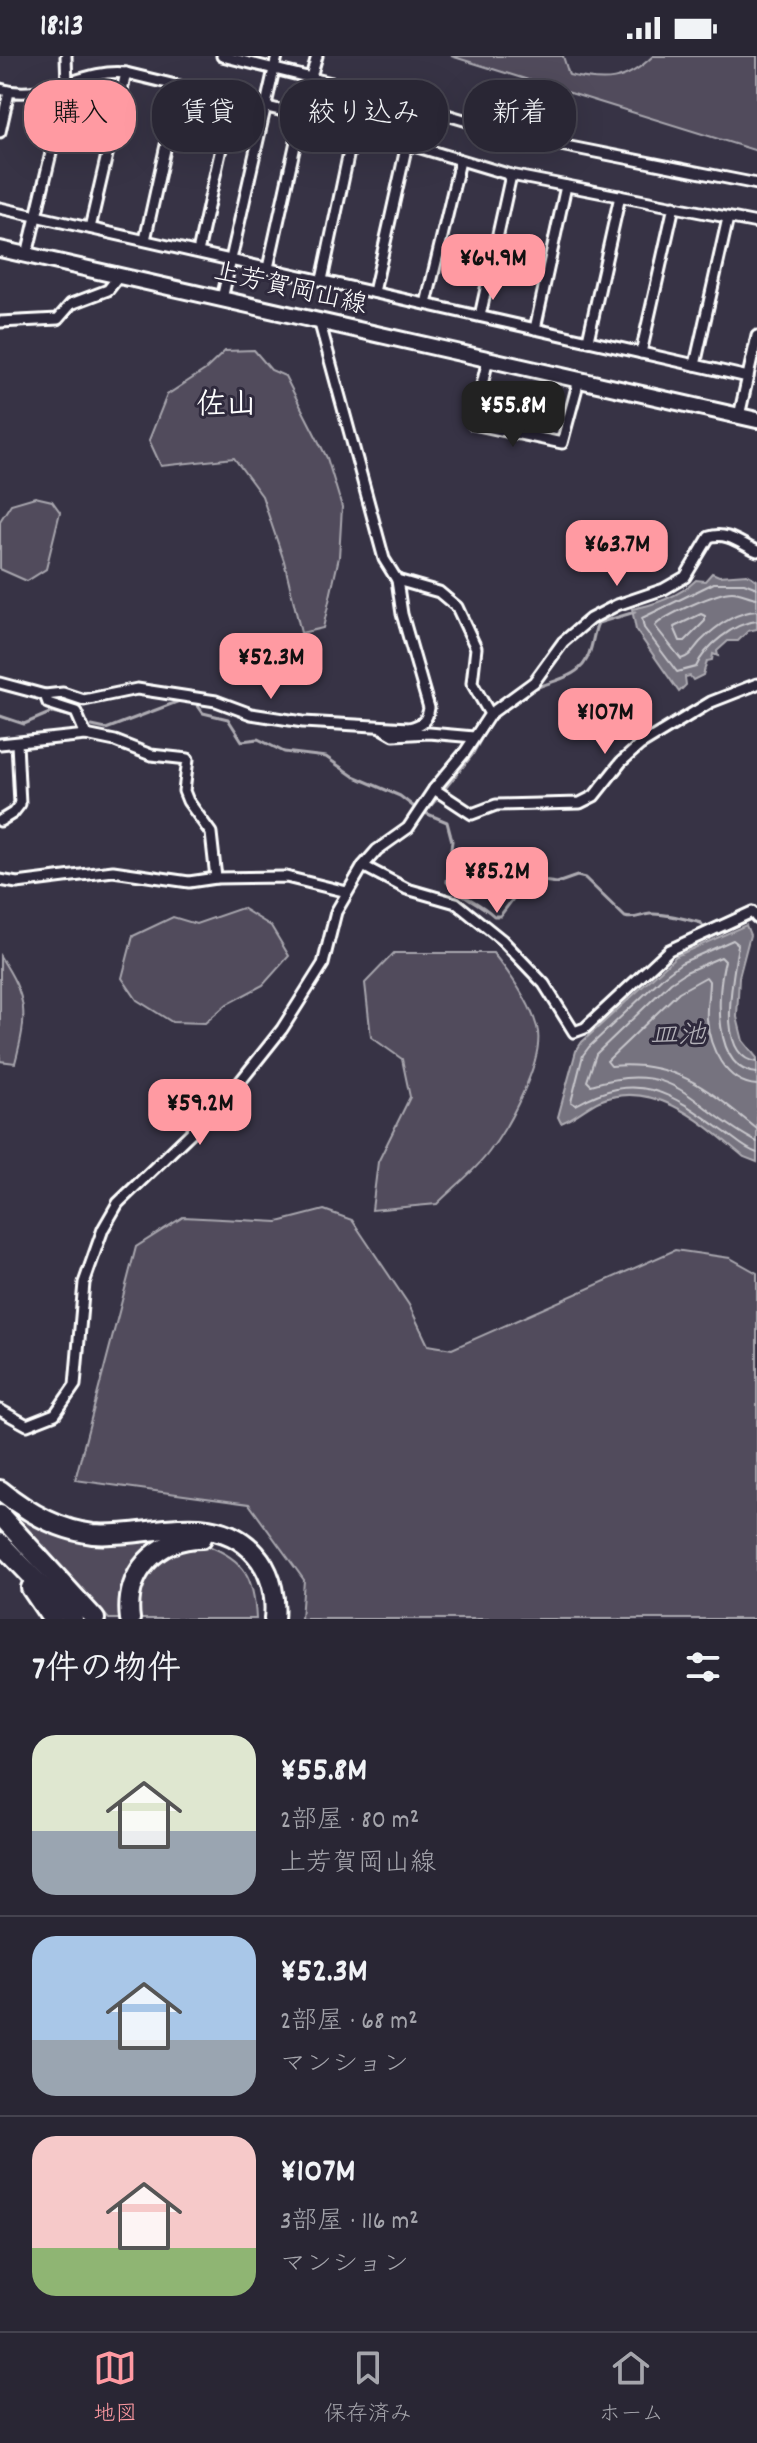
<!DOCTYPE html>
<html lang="ja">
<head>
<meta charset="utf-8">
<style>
	body { margin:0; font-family:Dekko,"Klee One",sans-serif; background:#353240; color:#f1f3f6; height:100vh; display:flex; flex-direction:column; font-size:30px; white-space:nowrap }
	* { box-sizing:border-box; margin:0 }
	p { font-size:26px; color:#a5a5ac }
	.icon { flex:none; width:44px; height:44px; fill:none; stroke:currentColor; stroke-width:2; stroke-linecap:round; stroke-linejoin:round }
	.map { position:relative; height:1563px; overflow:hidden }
	.details { display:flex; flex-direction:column; background:#292634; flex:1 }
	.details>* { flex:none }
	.banner { position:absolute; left:24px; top:24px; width:710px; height:72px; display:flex; gap:16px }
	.price { position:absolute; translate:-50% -68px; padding:0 18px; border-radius:16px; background:#ff9aa2; color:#111; font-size:26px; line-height:52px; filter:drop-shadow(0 2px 4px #0008) }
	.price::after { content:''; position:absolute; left:50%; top:48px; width:24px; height:18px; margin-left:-12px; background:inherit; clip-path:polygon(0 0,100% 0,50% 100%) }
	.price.on { background:#222; color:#fff }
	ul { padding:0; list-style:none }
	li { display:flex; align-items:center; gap:24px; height:200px; padding:0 32px }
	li+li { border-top:2px solid #45434f }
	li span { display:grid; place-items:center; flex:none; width:224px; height:160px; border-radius:24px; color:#555 }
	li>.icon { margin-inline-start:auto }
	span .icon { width:96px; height:96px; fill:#fffc; stroke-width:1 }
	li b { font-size:34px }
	h2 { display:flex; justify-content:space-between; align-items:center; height:96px; padding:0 32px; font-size:34px }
	.pill { padding:0 28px; border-radius:32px; background:#292634; box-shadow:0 8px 32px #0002,0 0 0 2px #45434f; font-size:28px; line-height:72px }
	.pill.on { background:#ff9aa2; color:#111 }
	.status { display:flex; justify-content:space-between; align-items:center; height:56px; padding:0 40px; background:#292634; direction:ltr }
	.status svg { height:22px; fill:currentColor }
	.menu { display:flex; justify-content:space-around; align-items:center; height:112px; border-top:2px solid #45434f; background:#292634; font-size:22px; color:#a5a5ac }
	.menu a { display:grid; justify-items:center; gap:4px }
	.menu .on { color:#ff9aa2 }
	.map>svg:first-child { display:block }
	.green { fill:#514c5c; stroke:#a8a6ae; stroke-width:2 }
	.water { fill:#76737f; stroke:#adabb2; stroke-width:2 }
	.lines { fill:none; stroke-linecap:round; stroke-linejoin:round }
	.shore { stroke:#c8c7cc; stroke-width:2 }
	.stream { stroke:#adabb2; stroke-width:3 }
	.minor-casing { stroke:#fff; stroke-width:15 }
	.secondary-casing { stroke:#fff; stroke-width:20 }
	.motorway-casing { stroke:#fff; stroke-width:24 }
	.minor { stroke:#2f2a3d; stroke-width:9 }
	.secondary { stroke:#2f2a3d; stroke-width:14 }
	.motorway { stroke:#2f2a3d; stroke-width:18 }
	.labels { text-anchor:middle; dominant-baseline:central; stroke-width:6; stroke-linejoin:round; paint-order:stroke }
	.street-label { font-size:26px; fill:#fff; stroke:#2f2a3d }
	.water-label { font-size:28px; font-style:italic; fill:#b4b2b9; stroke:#2f2a3d }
	.quarter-label { font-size:30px; font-weight:bold; fill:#fff; stroke:#2f2a3d }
</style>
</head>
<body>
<div class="status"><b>18:13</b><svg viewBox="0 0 49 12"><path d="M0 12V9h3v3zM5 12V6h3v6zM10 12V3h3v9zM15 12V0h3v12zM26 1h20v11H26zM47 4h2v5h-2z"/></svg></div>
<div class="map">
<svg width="757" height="1563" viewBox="0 0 757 1563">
	<rect width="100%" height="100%" fill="#373345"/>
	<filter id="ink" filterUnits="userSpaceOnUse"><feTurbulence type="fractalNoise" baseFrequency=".0125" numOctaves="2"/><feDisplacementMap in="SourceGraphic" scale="16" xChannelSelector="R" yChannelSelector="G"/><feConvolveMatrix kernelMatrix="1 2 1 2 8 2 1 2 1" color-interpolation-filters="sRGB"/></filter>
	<g filter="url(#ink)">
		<g class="green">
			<path d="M451 0H563L569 19C605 27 625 27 653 0H757V95Z"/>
			<path d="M254 294 271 314 285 320 327 402 342 451 339 501 323 572 301 577 284 505 262 440 234 402 161 410 149 384 167 339 205 314 225 295Z"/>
			<path d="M35 441 52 445 60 456 46 513 27 525 0 513V465L11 448Z"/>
			<path d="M242 852 271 870 289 900 263 929 227 948 205 967 172 966 137 944 122 922 133 880 173 861 196 868Z"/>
			<path d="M394 897H493C510 918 530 945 537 971 546 1002 508 1071 489 1096 475 1115 454 1131 437 1148L372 1154 378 1106 410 1041 402 1003 371 981 365 927Z"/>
			<path d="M0 900C28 943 28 958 15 1007L0 1005Z"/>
			<path d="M324 1154 352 1164 409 1249 428 1289 452 1293 675 1194 730 1202 757 1217V1563H301L304 1524 249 1448 75 1424 136 1191 183 1161 278 1166Z"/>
			<path d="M18 1454 39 1468 168 1476 170 1483 152 1492 126 1563H109L13 1458Z"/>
			<path d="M206 1489C246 1504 254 1522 256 1563H141C130 1516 164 1491 206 1489Z"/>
		</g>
		<g class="water">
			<path d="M712 517 719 520 747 518 757 524V573L748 575 738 585H728L717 595 718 600 713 598 712 604 707 605 703 619 693 624 690 620 685 621 686 629 679 636 636 574 632 553C653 549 680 540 696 524L705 525Z"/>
			<path d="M746 869 750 879 739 921 737 961 743 985 757 1002V1106L744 1101C704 1068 655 1022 599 1045 586 1051 575 1062 561 1067L558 1061 576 995 582 986 676 900Z"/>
		</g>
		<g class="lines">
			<g class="shore">
				<path d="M757 532 744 527H714L642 562 644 572 677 616 696 611C705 590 734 567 757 565"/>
				<path d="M757 542C748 541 741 536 732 536 717 536 663 560 655 570L681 603C690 601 693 594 700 586 715 571 736 556 757 555"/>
				<path d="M701 558 705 560V565L685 585H680L674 571Z"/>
				<path d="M757 1006C713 1001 735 915 738 888L733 884 681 907 665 919 589 991 583 999 571 1046 576 1049C640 1012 673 1039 726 1077 736 1084 745 1093 757 1097"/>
				<path d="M757 1017C712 1014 717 934 725 905L721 901 686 916 671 926 596 998 587 1025 591 1029C679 1002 690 1052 757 1086"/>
				<path d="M757 1029C725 1027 709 991 707 963 706 951 709 937 709 925L706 921 679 936 607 1005 611 1010C676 1004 709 1034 757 1073"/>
			</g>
			<g class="stream">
				<path d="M526 637C543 626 569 625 583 609 593 597 592 579 598 567L635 556"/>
				<path d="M193 643 203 657 228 663 242 685 258 683 284 696 326 701 353 720 400 740 418 754 447 766 452 785 447 826C454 837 480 846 494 860H500L528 823 557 827 577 820 585 822 625 861C635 864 640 859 650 858 667 857 685 863 701 867L706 874"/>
				<path d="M0 660 24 668 52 656 69 660"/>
				<path d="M92 670 106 673 182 644"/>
				<path d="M425 757 472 699 491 665 503 654"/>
			</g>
			<g class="minor-casing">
				<g id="minor">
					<path d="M222 0 376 38 525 82 757 128"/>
					<path d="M311 21 317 0"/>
					<path d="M0 33C45 47 82 12 126 17L354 72 511 119 757 167"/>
					<path d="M0 76 9 36"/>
					<path d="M0 152 748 321"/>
					<path d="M90 172 126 17"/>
					<path d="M145 184 179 30"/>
					<path d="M198 196 232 43"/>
					<path d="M27 199 67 29 66 0"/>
					<path d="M268 212 302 58"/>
					<path d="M322 224 354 72"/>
					<path d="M374 236 407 88"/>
					<path d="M222 243 277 0"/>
					<path d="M426 248 460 105"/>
					<path d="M480 260 511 119"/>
					<path d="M319 264 384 503 397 524 439 536 457 551 476 592 472 627 490 658"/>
					<path d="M0 266 58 263 71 248 108 234 119 220"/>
					<path d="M535 273 566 130"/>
					<path d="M588 284 620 140"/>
					<path d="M641 297 674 150"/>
					<path d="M488 303 473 368 562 387 579 324"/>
					<path d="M695 309 728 162"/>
					<path d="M739 360 757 280"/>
					<path d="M0 627 45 639 63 637 84 644 137 633 216 645 251 658 303 666 409 672C422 669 427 665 429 652L402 558 397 524"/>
					<path d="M382 672 394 679 429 677 474 681"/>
					<path d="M86 679 115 685 151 699 188 703 184 735 188 745 211 777 216 822"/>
					<path d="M0 688 86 679 76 656 48 647 45 639"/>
					<path d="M434 733 472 758 496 749 580 747 594 740 621 706 640 689 711 646 757 628"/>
					<path d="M0 765 13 757 20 748 17 687"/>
					<path d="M363 810 407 833 456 847 502 884 544 928 574 976 585 972 669 894 752 856 757 862"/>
					<path d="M0 824 17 827 113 815 189 826 216 822 286 821 347 836"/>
					<path d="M0 1354 27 1369 55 1358 75 1329 84 1227 103 1173 118 1147 228 1041 282 973 323 908 336 856 363 810 377 794 408 772 434 733 465 696 490 658 534 626 563 586 590 563 617 549 664 533 685 521 709 481C727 475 741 488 757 495"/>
				</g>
			</g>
			<g class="secondary-casing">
				<path id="secondary" d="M0 193 757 364"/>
			</g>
			<g class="motorway-casing">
				<g id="motorway">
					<path d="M0 1434C27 1456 59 1474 93 1478 149 1483 220 1448 260 1504 272 1521 276 1543 274 1563"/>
					<path d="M0 1459 95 1563"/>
					<path d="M0 1487 73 1563"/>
					<path d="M31 1532 52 1563"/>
					<path d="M130 1563C124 1517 157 1482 202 1482"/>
				</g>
			</g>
			<use href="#minor" class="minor"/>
			<use href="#secondary" class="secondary"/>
			<use href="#motorway" class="motorway"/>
		</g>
	</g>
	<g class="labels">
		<g class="street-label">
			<text transform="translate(290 234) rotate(13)">上芳賀岡山線</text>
		</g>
		<g class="water-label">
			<text x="678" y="982">皿池</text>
		</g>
		<g class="quarter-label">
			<text x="226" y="351">佐山</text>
		</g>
	</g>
</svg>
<b class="price" style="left:493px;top:246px">¥64.9M</b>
<b class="price on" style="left:513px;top:393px">¥55.8M</b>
<b class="price" style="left:617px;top:532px">¥63.7M</b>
<b class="price" style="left:271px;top:645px">¥52.3M</b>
<b class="price" style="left:605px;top:700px">¥107M</b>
<b class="price" style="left:497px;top:859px">¥85.2M</b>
<b class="price" style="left:200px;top:1091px">¥59.2M</b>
<div class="banner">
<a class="pill on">購入</a>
<a class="pill">賃貸</a>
<a class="pill">絞り込み</a>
<a class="pill">新着</a>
</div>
</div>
<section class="details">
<h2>7件の物件<svg class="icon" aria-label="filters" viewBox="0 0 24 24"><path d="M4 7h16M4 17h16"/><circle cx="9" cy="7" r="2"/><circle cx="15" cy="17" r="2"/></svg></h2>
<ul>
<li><span style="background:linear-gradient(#dfe7d0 60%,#9aa5b1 0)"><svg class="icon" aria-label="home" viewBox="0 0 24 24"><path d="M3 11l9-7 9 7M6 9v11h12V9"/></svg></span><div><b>¥55.8M</b><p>2部屋 · 80 m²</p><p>上芳賀岡山線</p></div></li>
<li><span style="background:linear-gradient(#a9c7e8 65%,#9aa5b1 0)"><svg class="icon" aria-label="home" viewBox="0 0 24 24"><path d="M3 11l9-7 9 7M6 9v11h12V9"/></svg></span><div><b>¥52.3M</b><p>2部屋 · 68 m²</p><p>マンション</p></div></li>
<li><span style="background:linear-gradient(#f6c9c9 70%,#8fb573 0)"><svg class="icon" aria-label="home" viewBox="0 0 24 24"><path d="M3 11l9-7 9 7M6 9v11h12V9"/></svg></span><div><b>¥107M</b><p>3部屋 · 116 m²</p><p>マンション</p></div></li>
</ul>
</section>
<nav class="menu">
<a class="on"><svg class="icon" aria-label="map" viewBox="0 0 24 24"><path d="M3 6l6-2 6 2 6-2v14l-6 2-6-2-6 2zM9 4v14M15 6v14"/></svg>地図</a>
<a><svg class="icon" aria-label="saved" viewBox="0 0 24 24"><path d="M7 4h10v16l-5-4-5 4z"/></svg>保存済み</a>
<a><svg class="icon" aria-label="home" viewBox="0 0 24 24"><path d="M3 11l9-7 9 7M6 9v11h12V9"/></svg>ホーム</a>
</nav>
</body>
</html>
